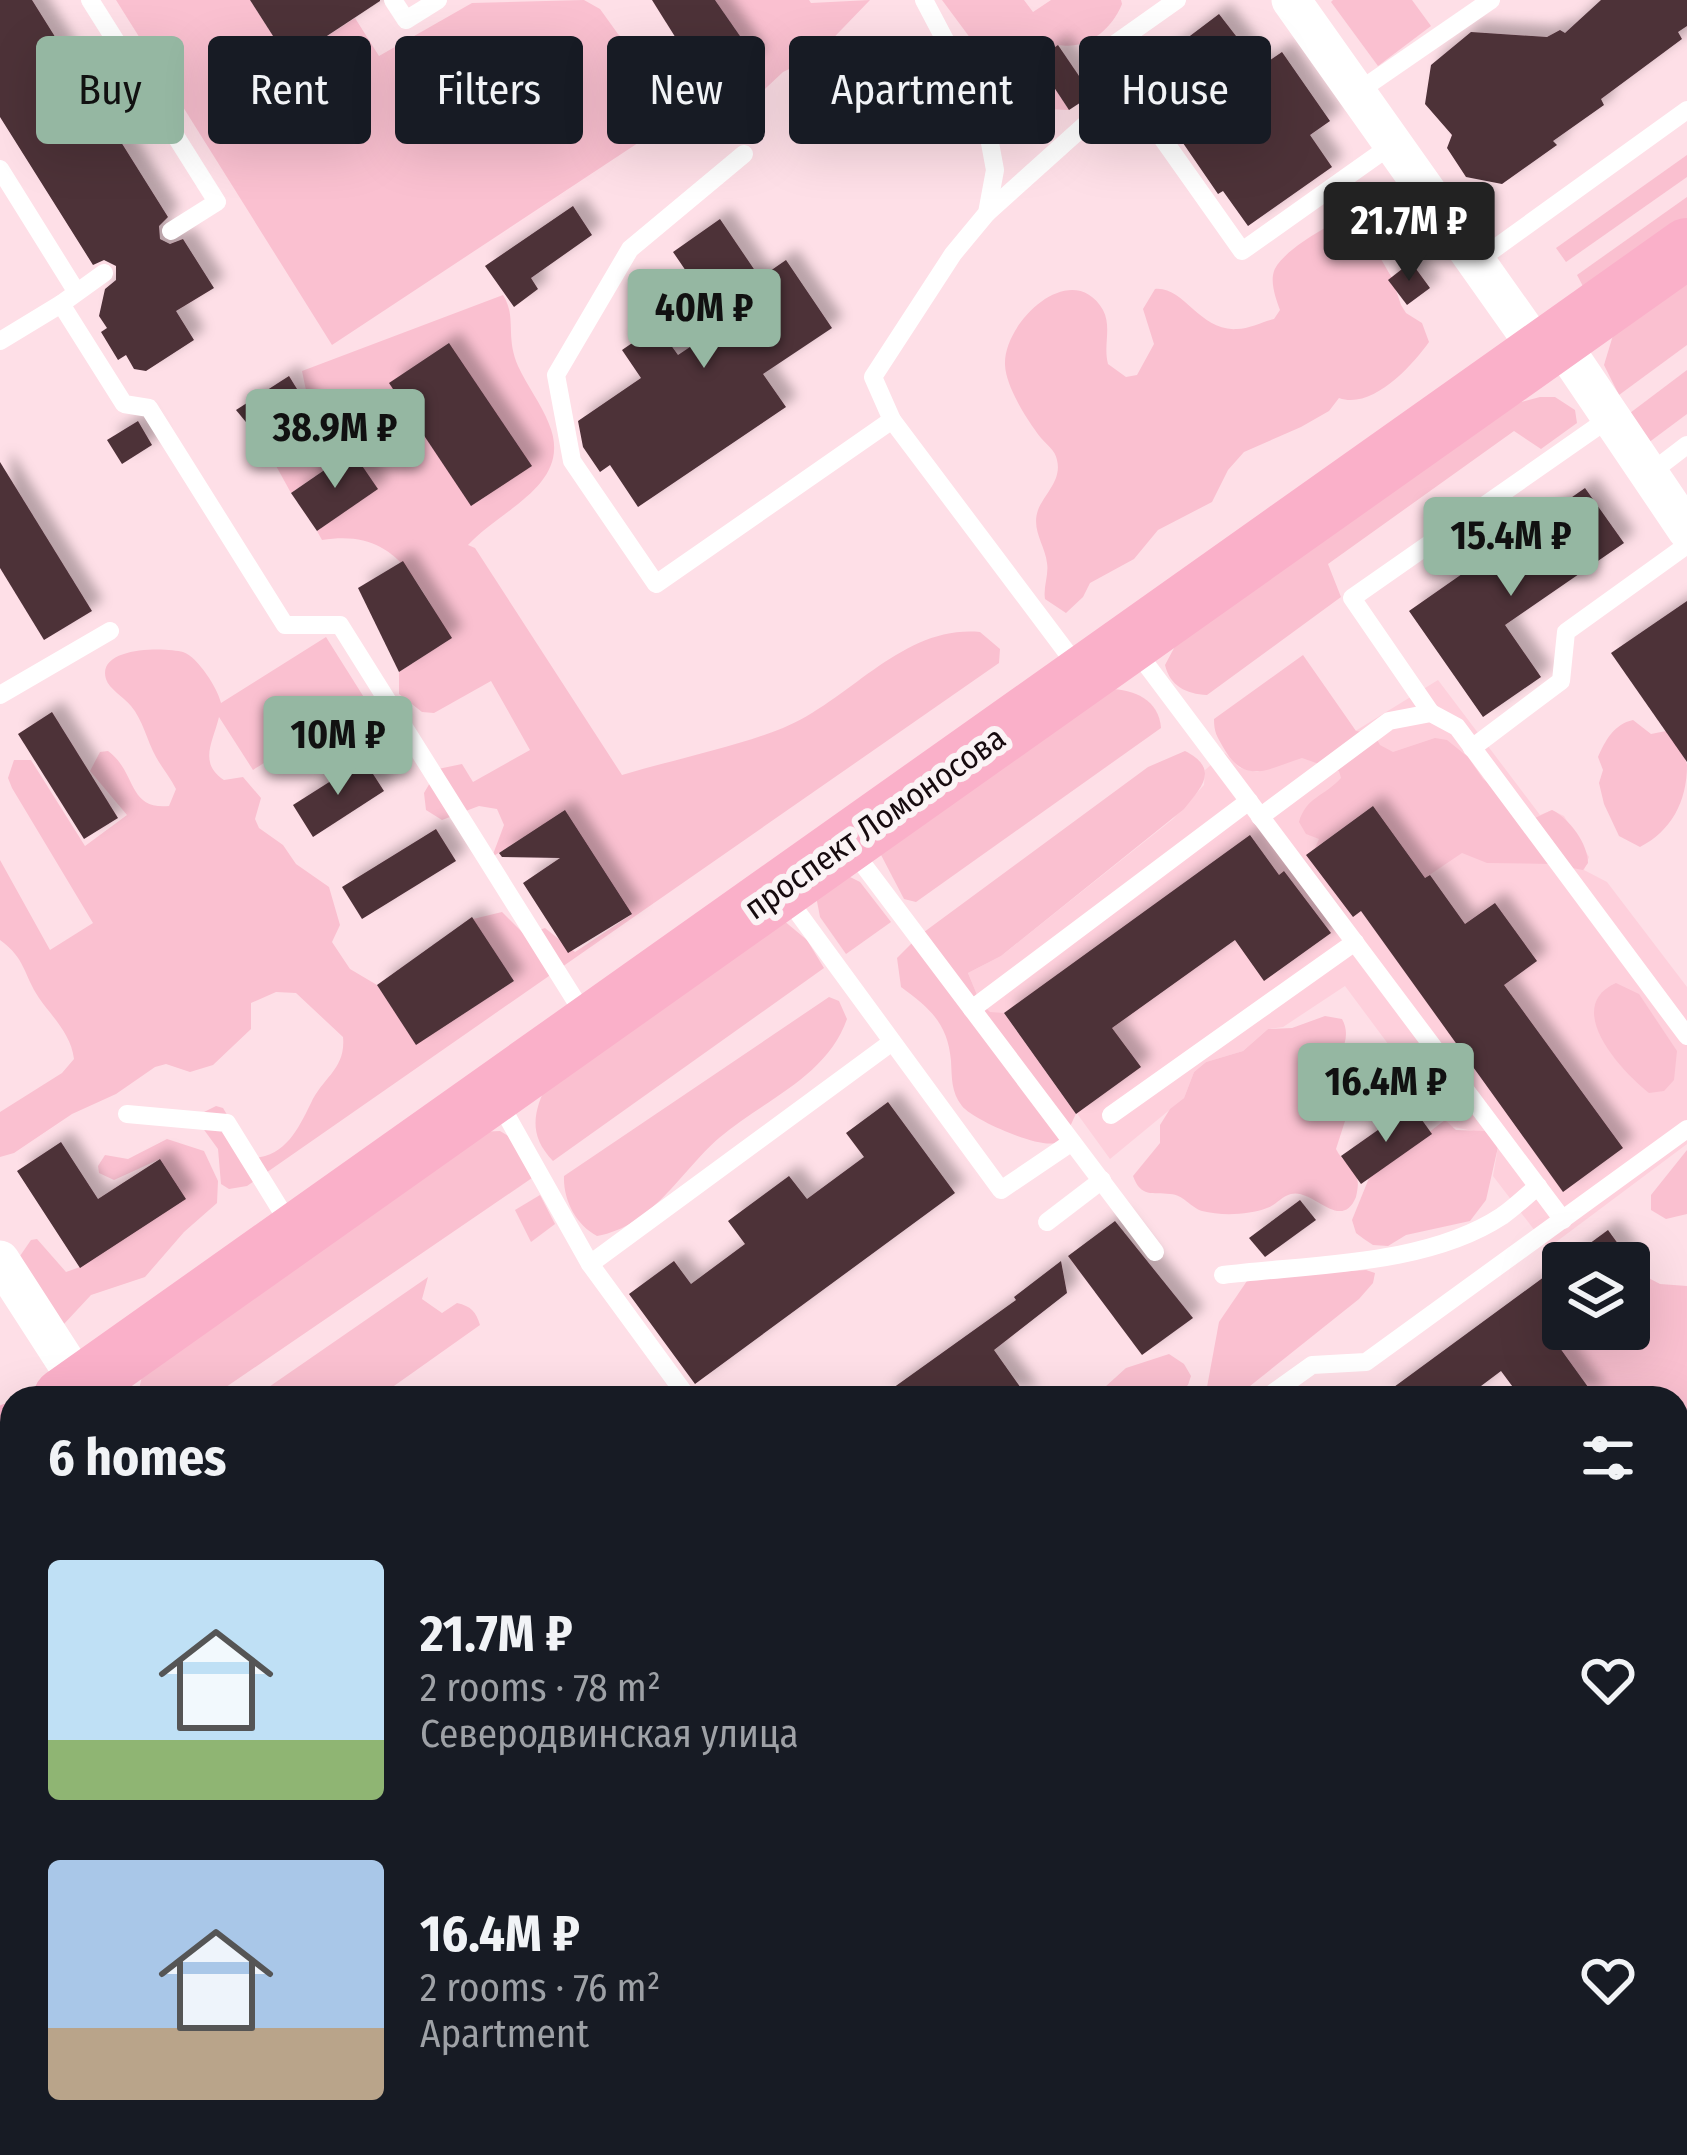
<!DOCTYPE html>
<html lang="en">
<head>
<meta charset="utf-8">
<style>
	body { margin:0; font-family:"Fira Sans Condensed",sans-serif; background:#242831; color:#f1f3f6; height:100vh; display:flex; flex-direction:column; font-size:45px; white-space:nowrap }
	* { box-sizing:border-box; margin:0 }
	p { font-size:39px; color:#9ea1a6 }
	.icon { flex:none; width:66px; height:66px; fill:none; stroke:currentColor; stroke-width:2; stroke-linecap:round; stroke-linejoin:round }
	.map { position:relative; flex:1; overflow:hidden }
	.drawer { position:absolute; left:0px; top:1386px; width:1689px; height:771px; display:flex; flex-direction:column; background:#171b24; border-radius:36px 36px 0 0; box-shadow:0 12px 48px #0002 }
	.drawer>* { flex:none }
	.top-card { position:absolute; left:36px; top:36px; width:1617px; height:108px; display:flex; gap:24px }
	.fabs { position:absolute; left:1542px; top:1242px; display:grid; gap:24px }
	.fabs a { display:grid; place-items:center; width:108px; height:108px; border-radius:12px; background:#171b24; box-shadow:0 12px 48px #0002; font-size:60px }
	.price { position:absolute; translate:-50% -102px; padding:0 27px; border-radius:12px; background:#95b7a2; color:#111; font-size:39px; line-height:78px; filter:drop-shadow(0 3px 6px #0008) }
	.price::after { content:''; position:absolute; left:50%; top:72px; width:36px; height:27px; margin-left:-18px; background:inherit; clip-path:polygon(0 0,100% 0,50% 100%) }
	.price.on { background:#222; color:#fff }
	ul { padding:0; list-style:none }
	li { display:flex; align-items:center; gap:36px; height:300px; padding:0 48px }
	li span { display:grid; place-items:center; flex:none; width:336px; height:240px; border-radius:12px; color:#555 }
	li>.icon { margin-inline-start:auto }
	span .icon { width:144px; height:144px; fill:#fffc; stroke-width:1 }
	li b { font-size:51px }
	h2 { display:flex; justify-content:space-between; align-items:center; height:144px; padding:0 48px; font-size:51px }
	.pill { padding:0 42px; border-radius:12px; background:#171b24; box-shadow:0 12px 48px #0002; font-size:42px; line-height:108px }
	.pill.on { background:#95b7a2; color:#111 }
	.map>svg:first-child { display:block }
	.built { fill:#fed0dc }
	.green { fill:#fac0d0 }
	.building { fill:#4d3038; filter:url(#shadow) }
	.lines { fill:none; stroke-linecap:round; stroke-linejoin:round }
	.lane { stroke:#fff; stroke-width:18 }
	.street { stroke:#fff; stroke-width:39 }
	.primary { stroke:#fab0c9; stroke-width:60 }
	.labels { text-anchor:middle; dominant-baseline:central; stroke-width:12; stroke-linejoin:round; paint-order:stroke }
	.street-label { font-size:33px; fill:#170b0f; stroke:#fbf3f5 }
</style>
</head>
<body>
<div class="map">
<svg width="1687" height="2155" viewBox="0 0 1687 2155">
	<defs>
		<filter id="shadow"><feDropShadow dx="11" dy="-11" stdDeviation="6" flood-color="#0004"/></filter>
	</defs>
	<rect width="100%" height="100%" fill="#fedfe7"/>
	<g class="built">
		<path d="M1438 680 1540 815 1552 810 1564 816 1589 857 1584 870 1607 882 1687 987V1144L1548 1248 1493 1176 1498 1147 1473 1131 1449 1126 1345 986 1283 1027 1268 1029 1243 1051 1206 1062 1194 1072 1184 1098 1110 1159 1004 1013H990L980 1002 968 973 1001 956 1173 819 1204 785 1205 770 1225 753 1240 768 1257 772 1302 757 1310 759Z"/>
		<path d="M12 1608V2145H498L504 2155H17L0 2128V1616Z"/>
		<path d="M1687 1685V2155H1153L1145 2145H1677V1693Z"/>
	</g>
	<g class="green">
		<path d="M116 0H250L289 61 355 18 379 56 472 3 584 0 600 9 618 34 694 106 332 345Z"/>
		<path d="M715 0H809L811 3 870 0 816 56 783 72 737 115 725 114 718 92 709 91 756 59Z"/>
		<path d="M942 0H1024L1033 12 1051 0H1121L1122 4C1111 31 1086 50 1058 45L1036 60 1069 110 1022 108Z"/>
		<path d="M1333 0H1412L1431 26 1378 66 1331 2Z"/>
		<path d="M1687 155V177L1566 262 1556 248Z"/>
		<path d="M1687 197V218L1585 290 1577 275Z"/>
		<path d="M1356 214 1372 223 1379 243 1378 254 1392 278 1401 305 1406 313 1422 323 1429 342C1412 366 1372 410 1339 398L1329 411 1301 427 1244 452 1228 470 1212 502 1158 530 1134 559 1090 583 1083 597 1066 613 1045 599C1043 587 1049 575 1047 563 1045 545 1031 530 1038 510 1045 493 1062 480 1057 460 1055 450 1047 445 1041 438 1027 420 1006 387 1005 365 1003 322 1072 257 1103 310 1112 327 1103 346 1108 364L1126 377 1137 375 1154 344 1143 309 1155 289C1184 286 1200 332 1237 329 1249 329 1262 322 1274 319L1280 310C1276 299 1270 283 1274 271 1282 250 1335 220 1356 214Z"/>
		<path d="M1687 274V345L1619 395 1604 365 1614 332Z"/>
		<path d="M503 295C517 317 505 336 518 366 527 386 541 403 549 424 574 484 502 508 468 545L475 548 622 775C675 759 732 748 783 728 851 700 902 625 980 632L1000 649 999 663 247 1186 229 1189 221 1184 218 1149 202 1127 204 1112 216 1106 223 1108 253 1158C286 1156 298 1129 311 1103 323 1077 346 1069 343 1037L296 993 276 992 251 1003V1029L213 1065 190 1072 166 1064 155 1067 116 1094 72 1114 14 1153 0 1157V1112L62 1073 74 1059C71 1034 53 1018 39 998 23 974 26 959 0 940V860L50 950 93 923 12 788 8 778 14 760H31L85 846 127 815 90 771 100 752 108 751C137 772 127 810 169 806L176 789C170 777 162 768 156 757 147 741 143 720 131 706 124 697 109 689 106 679 96 646 166 647 183 652 198 657 218 689 221 703L326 637 365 699 253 770 219 717C213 742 198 763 224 780L243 777 261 798 255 819 259 828 283 845 296 864 329 887 340 925 332 942 350 969 377 985 416 1044 514 981 473 919 502 912 525 935 545 928 575 952 631 915 565 811 492 857 504 825 497 809 479 806 442 820 426 810 424 793 438 769 462 764 473 782 530 750 491 681 434 713 422 712 399 694V672L451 638C417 584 398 527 322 540L317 531 377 488 351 451 291 493 264 444 310 410 302 371Z"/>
		<path d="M1687 370V414L1648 443 1630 413Z"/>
		<path d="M1540 397H1555L1575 410 1577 423 1541 449 1514 431 1328 564 1341 597 1207 695C1186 694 1170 686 1165 665L1181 635 1502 407Z"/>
		<path d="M1303 655 1356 731 1374 734 1380 745 1393 752 1435 738 1447 740 1468 757 1483 779 1535 818 1552 810C1570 819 1588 844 1588 863L1583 870 1551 864 1487 863 1462 853 1425 878 1373 806 1315 848 1319 839 1306 834 1299 822C1306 797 1325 796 1341 778L1339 771 1302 758C1269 768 1245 787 1223 747 1217 736 1214 733 1214 719Z"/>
		<path d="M1109 689C1134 689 1159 700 1161 728L916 902 904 899 880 853Z"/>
		<path d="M1633 720 1651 734 1666 731C1673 741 1685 754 1687 765 1687 802 1671 831 1640 847L1619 836 1604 804 1599 783 1603 770 1598 757C1605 741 1614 724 1633 720Z"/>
		<path d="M1185 751C1220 769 1202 787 1184 809L1001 956 968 973 980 1002 990 1012 1004 1013 1076 1114C1071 1123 1066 1141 1055 1143 1038 1148 973 1120 962 1106 951 1092 952 1078 951 1061 948 1024 930 1008 901 987L897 958 920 935 1148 767Z"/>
		<path d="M846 875 860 882 891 922 846 954 820 917 816 896Z"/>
		<path d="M783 920 807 940 824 968 553 1161C528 1135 533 1112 548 1082Z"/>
		<path d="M1616 983 1639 994 1677 1051 1674 1080 1664 1091 1649 1093C1621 1071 1562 1007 1616 983Z"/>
		<path d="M829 997 839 1001 847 1019C826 1078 763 1100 719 1138 679 1173 653 1226 597 1236 576 1225 563 1200 564 1176Z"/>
		<path d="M1325 1016 1342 1019C1353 1039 1338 1054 1335 1073L1361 1098 1334 1109 1345 1121 1336 1149C1341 1160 1354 1167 1357 1179 1359 1183 1357 1193 1356 1197 1341 1233 1313 1188 1291 1194 1282 1196 1276 1205 1267 1208 1249 1215 1221 1216 1202 1211 1190 1207 1184 1195 1170 1194 1152 1192 1141 1198 1133 1176L1160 1143V1125L1170 1109 1184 1098 1194 1072 1206 1062 1243 1051 1268 1029 1292 1028Z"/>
		<path d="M1445 1120 1456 1130 1485 1131 1498 1147 1486 1200 1470 1221 1406 1235 1388 1246 1373 1245 1364 1239 1356 1233 1352 1220 1369 1178Z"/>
		<path d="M500 1131 510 1137 532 1178 210 1398H137L143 1372 479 1132Z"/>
		<path d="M167 1139 204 1151 218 1181 217 1203 184 1232 145 1277 91 1295 63 1325 20 1256 31 1240 37 1239 66 1272 80 1267 160 1159 114 1180 99 1173 98 1166 105 1155 128 1159Z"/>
		<path d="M1687 1150V1214L1666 1219 1651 1210V1195Z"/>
		<path d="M540 1195 555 1224 531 1242 515 1210Z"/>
		<path d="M1366 1270 1375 1273 1373 1283 1359 1299 1235 1398H1205L1219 1322 1249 1278Z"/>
		<path d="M1639 1273 1660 1284 1687 1286V1447L1677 1441V1398H1596L1552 1337 1563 1328 1629 1329V1280Z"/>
		<path d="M428 1277 422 1299 442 1313 457 1303C471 1306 476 1312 480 1325L377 1398H253Z"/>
		<path d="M1169 1354 1184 1364 1191 1376 1188 1385 1171 1398H1106L1105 1387 1126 1368Z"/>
		<path d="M12 1896V2071L2 2078 0 1904Z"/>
		<path d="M0 2091 12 2097V2145H102L93 2155H0Z"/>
	</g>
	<g class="building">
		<path d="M0 0H32L168 217 159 226 160 239 170 244 183 239 214 288 176 311 194 340 146 371 134 369 126 355 118 360 101 332 107 328 99 316 105 289 116 280V266L104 260 93 265 0 117Z"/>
		<path d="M250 0H380V1L289 61Z"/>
		<path d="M652 0H715L756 59 709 91Z"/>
		<path d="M1601 0H1687V26L1678 32 1682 39 1601 99 1604 105 1553 141 1557 145 1502 184 1466 177 1447 148 1452 135 1425 104 1431 65 1471 32 1547 37 1560 30 1565 33Z"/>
		<path d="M1219 14 1260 67 1282 52 1330 121 1310 135 1332 167 1248 226 1223 191 1218 194 1137 76Z"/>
		<path d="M1058 45 1092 95 1069 110 1036 60Z"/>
		<path d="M573 206 592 235 531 278 538 289 514 307 485 266Z"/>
		<path d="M720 219 760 278 786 260 832 328 763 374 786 407 638 507 610 465 600 472 583 447 578 421 641 378 622 350 657 326 678 355 723 325 673 252Z"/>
		<path d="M1411 262 1430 288 1407 305 1388 280Z"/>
		<path d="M449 343 532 466 471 506 389 383Z"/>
		<path d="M289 376 310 410 264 444 236 410Z"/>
		<path d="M138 421 152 445 122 464 107 440Z"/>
		<path d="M352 451 378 489 317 531 291 493Z"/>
		<path d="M0 462 92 611 44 640 0 568Z"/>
		<path d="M1585 488 1624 543 1505 625 1541 677 1483 717 1409 611Z"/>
		<path d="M403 561 452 638 399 672 358 588Z"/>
		<path d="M1687 601V762L1611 653Z"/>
		<path d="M52 712 118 818 84 839 18 734Z"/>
		<path d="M364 760 384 791 313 837 293 805Z"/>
		<path d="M1373 806 1425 878 1430 875 1465 924 1495 903 1537 961 1504 985 1623 1148 1563 1192 1361 911 1353 917 1306 855Z"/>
		<path d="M565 810 632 914 568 953 523 883 560 858 502 857 499 853Z"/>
		<path d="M436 829 456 861 362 919 342 887Z"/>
		<path d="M1250 835 1279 875 1284 871 1331 933 1264 981 1235 940 1112 1028 1141 1067 1076 1114 1004 1013Z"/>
		<path d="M472 917 514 981 416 1045 377 985Z"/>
		<path d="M888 1102 955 1193 695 1384 629 1294 674 1261 691 1284 745 1244 728 1221 789 1176 807 1199 864 1157 846 1133Z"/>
		<path d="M1412 1106 1432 1134 1361 1184 1341 1156Z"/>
		<path d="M61 1142 98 1199 160 1159 186 1199 80 1268 17 1171Z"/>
		<path d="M1300 1200 1316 1220 1265 1257 1249 1238Z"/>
		<path d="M1115 1221 1193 1318 1142 1355 1068 1256Z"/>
		<path d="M1608 1230 1632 1263H1563Z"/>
		<path d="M1061 1261 1067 1293 994 1350 1028 1398H879L1016 1300 1014 1297Z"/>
		<path d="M1563 1263V1328L1552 1337 1596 1398H1521L1501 1371 1465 1398H1379Z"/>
	</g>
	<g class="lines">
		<g class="lane">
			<path d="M90 0 217 202 171 231"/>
			<path d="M393 0 406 20 438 0"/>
			<path d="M924 0 985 116 995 170 987 213 953 254 873 377 892 420 1077 666"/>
			<path d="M1177 0 1102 53 1242 251 1393 144"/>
			<path d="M1356 93 1491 0"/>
			<path d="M744 154 630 249 556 375 572 461 656 584 892 420"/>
			<path d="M0 169 76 291"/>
			<path d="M987 213 1125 89"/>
			<path d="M1476 262 1687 110"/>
			<path d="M104 273 61 304 124 404 149 408 285 625H340L585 1016"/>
			<path d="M0 341 61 304"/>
			<path d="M1649 474 1687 445"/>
			<path d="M1134 648 1563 1220"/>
			<path d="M0 695 110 631"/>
			<path d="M1431 713 1352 598 1611 417"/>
			<path d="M1472 748 1561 681 1566 632 1687 545"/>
			<path d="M1260 817 1389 721 1431 713 1457 727 1687 1036"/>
			<path d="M850 847 1155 1252"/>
			<path d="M785 895 1001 1190 1072 1142"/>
			<path d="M972 1009 1249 801"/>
			<path d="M499 1102 590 1264 688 1398"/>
			<path d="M127 1114 227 1123 290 1225"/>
			<path d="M1111 1115 1355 942"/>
			<path d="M1047 1222 1102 1180"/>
			<path d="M590 1264 892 1042"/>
			<path d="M1223 1275C1311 1264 1426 1266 1502 1216 1515 1207 1526 1196 1538 1186"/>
			<path d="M1266 1398 1312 1365 1366 1362 1687 1129"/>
			<path d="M1677 1653 1687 1667"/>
			<path d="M1678 1699 1687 1692"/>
			<path d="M0 1886 12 1877"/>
			<path d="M336 2145 341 2155"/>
			<path d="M1063 2145 1070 2155"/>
			<path d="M1479 2145 1487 2155"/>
			<path d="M1668 2145 1675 2155"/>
			<path d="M740 2155 755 2145"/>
			<path d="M1341 2155 1355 2145"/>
		</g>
		<g class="street">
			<path d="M1291 0 1540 352"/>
			<path d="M1558 339 1687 530"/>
			<path d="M0 1260 89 1398"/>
			<path d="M1677 1589 1687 1582"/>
			<path d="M577 2145 583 2155"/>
			<path d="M892 2155 906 2145"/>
		</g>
		<g class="primary">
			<path d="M63 1398 1687 248"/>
			<path d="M0 1441 12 1433"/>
		</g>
	</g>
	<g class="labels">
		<g class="street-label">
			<text transform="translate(875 823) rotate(-35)">проспект Ломоносова</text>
		</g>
	</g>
</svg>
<div class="fabs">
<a><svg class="icon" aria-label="layers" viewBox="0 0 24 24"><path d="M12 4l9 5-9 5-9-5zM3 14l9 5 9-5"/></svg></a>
</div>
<b class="price on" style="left:1409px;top:284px">21.7M ₽</b>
<b class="price" style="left:704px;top:371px">40M ₽</b>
<b class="price" style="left:335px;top:491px">38.9M ₽</b>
<b class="price" style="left:1511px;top:599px">15.4M ₽</b>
<b class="price" style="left:338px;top:798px">10M ₽</b>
<b class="price" style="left:1386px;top:1145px">16.4M ₽</b>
<div class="top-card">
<a class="pill on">Buy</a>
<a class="pill">Rent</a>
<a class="pill">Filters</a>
<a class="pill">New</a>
<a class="pill">Apartment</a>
<a class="pill">House</a>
</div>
<section class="drawer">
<h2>6 homes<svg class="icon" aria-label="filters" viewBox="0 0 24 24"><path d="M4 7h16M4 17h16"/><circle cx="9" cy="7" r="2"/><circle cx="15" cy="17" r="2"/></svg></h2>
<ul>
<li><span style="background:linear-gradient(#bfe0f5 75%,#8fb573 0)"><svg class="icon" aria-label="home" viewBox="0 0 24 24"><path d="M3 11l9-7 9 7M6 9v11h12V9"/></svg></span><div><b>21.7M ₽</b><p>2 rooms · 78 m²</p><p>Северодвинская улица</p></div><svg class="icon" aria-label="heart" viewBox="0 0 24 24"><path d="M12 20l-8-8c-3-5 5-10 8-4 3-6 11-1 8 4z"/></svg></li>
<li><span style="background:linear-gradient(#a9c7e8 70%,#b9a48a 0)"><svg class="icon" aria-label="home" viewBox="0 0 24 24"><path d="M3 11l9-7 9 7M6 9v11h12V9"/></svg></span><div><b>16.4M ₽</b><p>2 rooms · 76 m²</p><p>Apartment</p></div><svg class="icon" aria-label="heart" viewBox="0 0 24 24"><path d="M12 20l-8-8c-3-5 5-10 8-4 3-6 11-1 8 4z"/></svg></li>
</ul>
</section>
</div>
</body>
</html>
